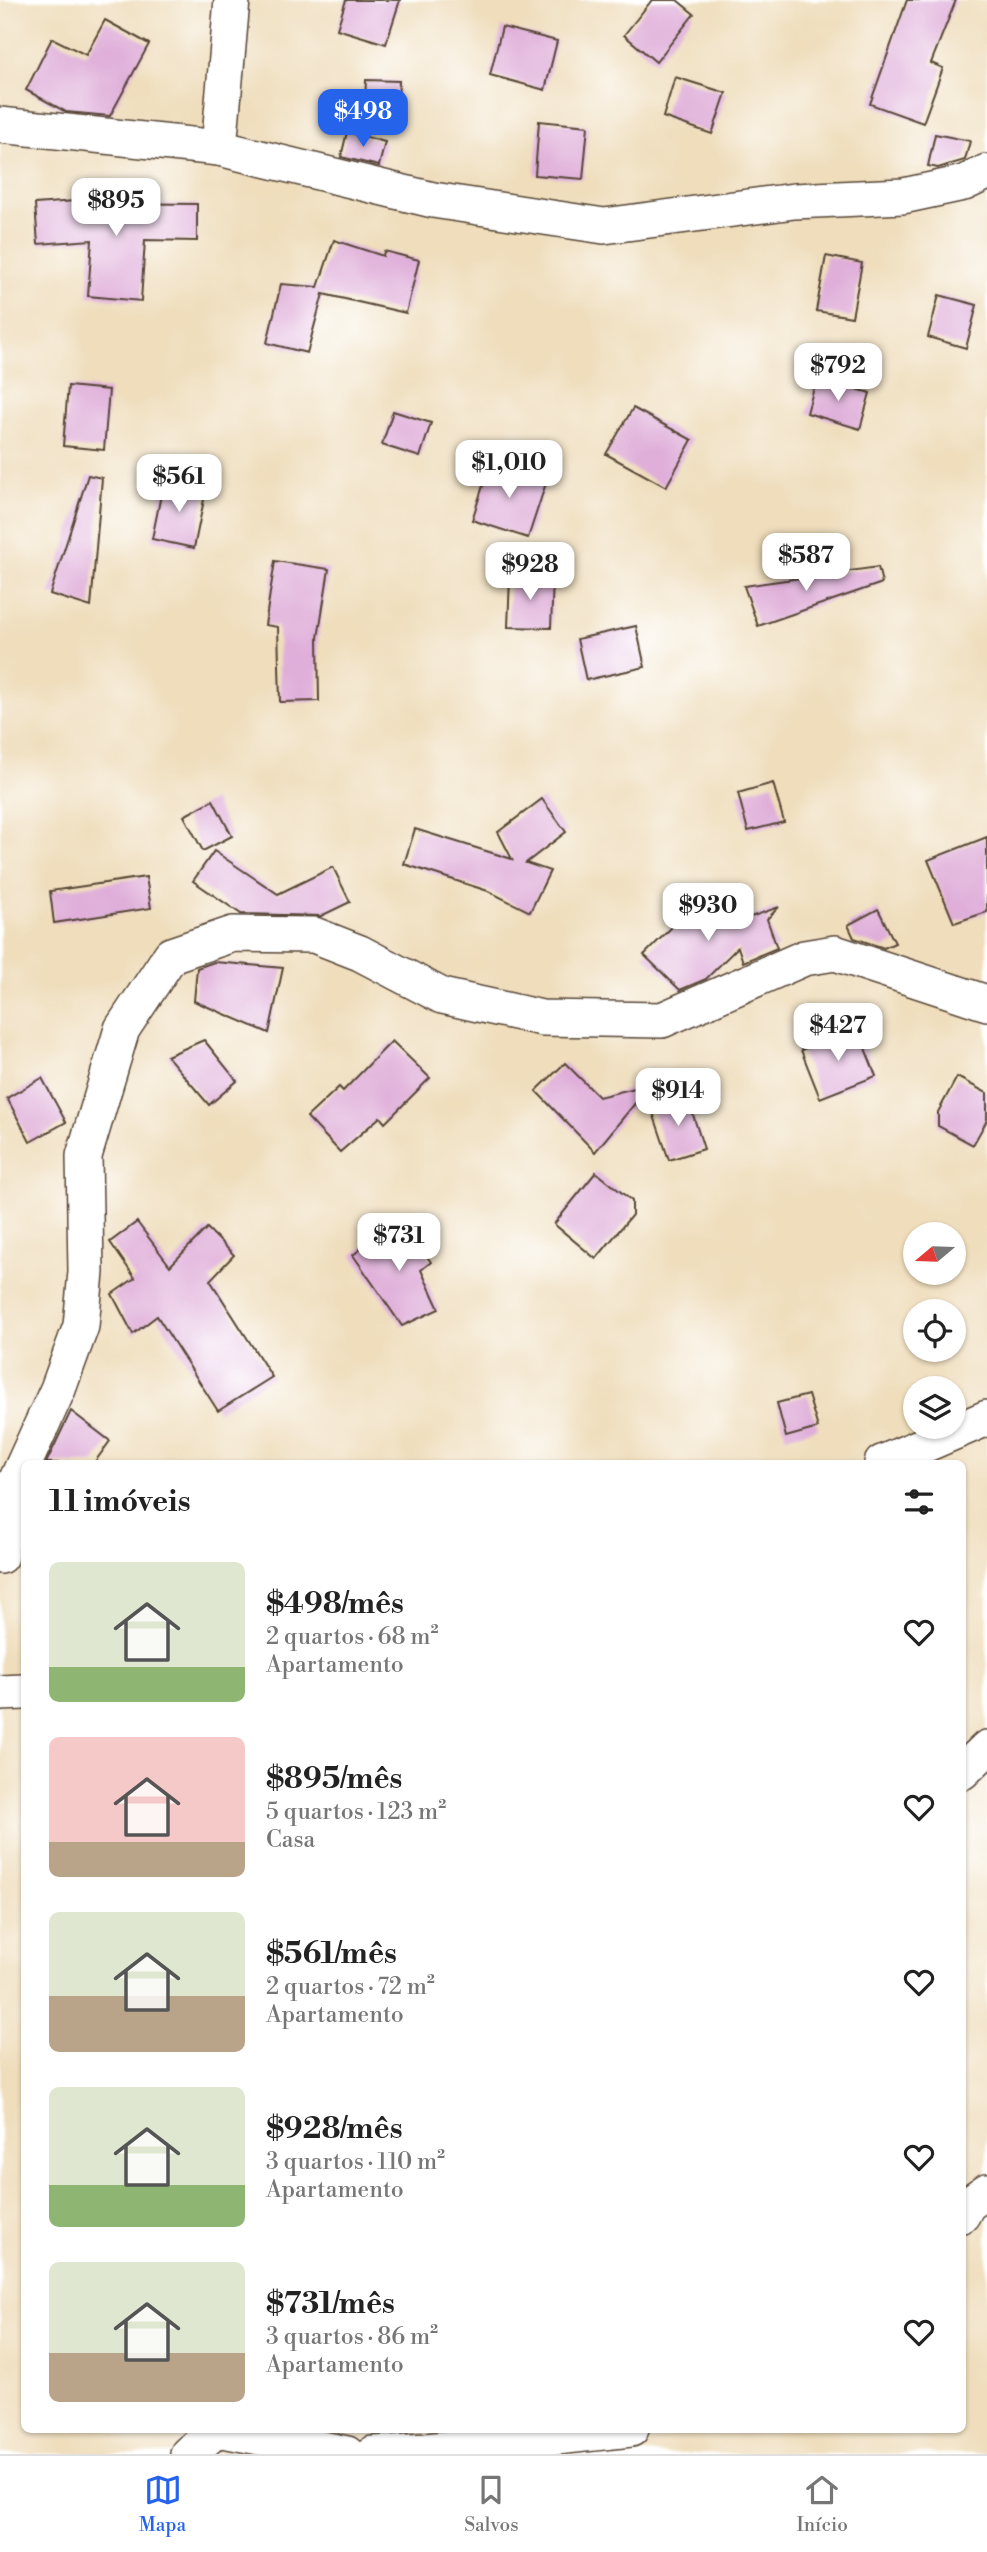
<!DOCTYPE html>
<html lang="pt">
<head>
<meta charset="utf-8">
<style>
	body { margin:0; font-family:"Libre Bodoni",serif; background:#f6f6f6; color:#222; height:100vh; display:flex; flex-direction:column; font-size:26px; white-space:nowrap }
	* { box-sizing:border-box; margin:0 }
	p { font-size:23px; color:#767676 }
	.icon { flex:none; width:38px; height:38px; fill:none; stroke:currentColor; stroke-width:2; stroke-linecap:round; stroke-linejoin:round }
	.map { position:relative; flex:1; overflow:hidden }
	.side { position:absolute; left:21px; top:1460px; width:945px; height:973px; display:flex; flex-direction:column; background:#fff; border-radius:10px; box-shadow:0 2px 5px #0004 }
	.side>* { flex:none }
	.needle { width:46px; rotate:251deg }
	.controls { position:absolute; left:903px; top:1222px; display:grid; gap:14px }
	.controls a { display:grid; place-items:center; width:63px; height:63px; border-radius:50%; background:#fff; box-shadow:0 2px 5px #0004; font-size:35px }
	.price { position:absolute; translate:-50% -60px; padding:0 16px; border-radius:14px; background:#fff; color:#222; font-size:23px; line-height:46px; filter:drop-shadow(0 2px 4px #0008) }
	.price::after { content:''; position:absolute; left:50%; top:42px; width:21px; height:16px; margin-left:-10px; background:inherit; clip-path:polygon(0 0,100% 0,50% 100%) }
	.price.on { background:#2563eb; color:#fff }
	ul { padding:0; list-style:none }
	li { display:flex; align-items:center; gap:21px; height:175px; padding:0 28px }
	li span { display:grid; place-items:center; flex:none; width:196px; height:140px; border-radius:10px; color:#555 }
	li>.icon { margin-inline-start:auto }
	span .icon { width:84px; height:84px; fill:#fffc; stroke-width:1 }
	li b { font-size:30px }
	h2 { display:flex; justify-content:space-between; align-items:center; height:84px; padding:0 28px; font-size:30px }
	.menu { display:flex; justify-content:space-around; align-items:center; height:98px; border-top:2px solid #e0e0e0; background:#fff; font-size:19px; color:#767676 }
	.menu a { display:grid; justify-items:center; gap:4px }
	.menu .on { color:#2563eb }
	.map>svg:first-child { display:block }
	.building { fill:#dfaed9 }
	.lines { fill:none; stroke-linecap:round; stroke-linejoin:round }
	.minor-casing { stroke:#564536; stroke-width:38 }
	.minor { stroke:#fff; stroke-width:35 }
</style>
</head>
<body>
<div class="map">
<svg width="987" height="2454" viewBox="0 0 987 2454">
	<rect width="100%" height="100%" fill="#fff"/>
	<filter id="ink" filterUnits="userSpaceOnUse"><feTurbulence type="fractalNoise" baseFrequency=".0143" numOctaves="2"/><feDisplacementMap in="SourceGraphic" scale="14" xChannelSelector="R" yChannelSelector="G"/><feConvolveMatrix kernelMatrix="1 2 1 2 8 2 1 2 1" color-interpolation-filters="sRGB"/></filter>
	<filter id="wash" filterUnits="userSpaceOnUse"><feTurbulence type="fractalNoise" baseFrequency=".00686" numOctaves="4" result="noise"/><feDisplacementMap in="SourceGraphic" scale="28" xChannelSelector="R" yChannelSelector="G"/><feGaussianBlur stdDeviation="1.57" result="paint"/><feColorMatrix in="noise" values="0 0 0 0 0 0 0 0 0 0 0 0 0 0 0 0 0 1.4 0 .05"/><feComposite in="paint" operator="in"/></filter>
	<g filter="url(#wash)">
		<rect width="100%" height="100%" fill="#efddbb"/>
		<g id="blocks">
			<g class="building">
				<path d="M346 0H400L386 44 337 29Z"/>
				<path d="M652 0H677L694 14 656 62 624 35Z"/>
				<path d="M907 0H956L931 63 943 68 923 123 870 104Z"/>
				<path d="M105 20 149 44 110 116 66 112 26 90 52 38 86 55Z"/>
				<path d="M502 27 557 41 545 90 490 75Z"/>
				<path d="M675 77 726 93 712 134 663 117Z"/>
				<path d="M366 80 399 81 397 123 364 122Z"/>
				<path d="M539 121 588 126 583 179 535 175Z"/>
				<path d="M347 132 385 142 379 166 341 157Z"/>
				<path d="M935 134 970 141 965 160 938 168 928 166Z"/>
				<path d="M102 199V203L197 204V241L145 240 141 301 88 296 92 240 38 244 35 204Z"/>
				<path d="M334 240 383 256 384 251 419 260 406 313 323 294 307 353 267 343 281 284 318 287Z"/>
				<path d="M826 256 862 263 852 317 816 311Z"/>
				<path d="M939 295 977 305 966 348 928 337Z"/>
				<path d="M817 377 870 393 860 429 807 413Z"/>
				<path d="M68 386 109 390 104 450 63 446Z"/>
				<path d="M633 408 692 440 666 487 606 454Z"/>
				<path d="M393 411 431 423 420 457 382 445Z"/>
				<path d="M491 461 547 480 528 538 472 520Z"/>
				<path d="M88 475 102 478 91 607 50 594Z"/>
				<path d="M164 480 206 490 194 548 152 539Z"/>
				<path d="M275 561 329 569 318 638 319 701 280 702 278 627 265 625Z"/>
				<path d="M878 567 882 583 758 626 744 586Z"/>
				<path d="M510 577 553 578 551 628 508 627Z"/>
				<path d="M636 626 645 667 586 680 577 639Z"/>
				<path d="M773 783 784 822 748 831 738 793Z"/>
				<path d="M542 799 566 832 526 863 550 871 530 912 488 891 404 864 415 829 512 859 498 832Z"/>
				<path d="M213 800 232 836 203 851 184 816Z"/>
				<path d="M987 837V912L954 923 928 860Z"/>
				<path d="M214 851 278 894 333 867 350 902 321 916 241 914 193 881Z"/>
				<path d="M146 877 151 908 54 923 50 891Z"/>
				<path d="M710 889 722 927 779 907 767 919 777 948 743 962 738 947 706 979 680 990 644 955Z"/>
				<path d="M878 909 895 943 884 948 854 938 848 925Z"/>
				<path d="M214 962 283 968 269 1033 194 1001 197 968Z"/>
				<path d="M857 1028 876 1076 820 1098 801 1050Z"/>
				<path d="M204 1040 237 1081 209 1105 167 1056Z"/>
				<path d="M392 1041 430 1078 385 1123 380 1117 340 1152 307 1117 339 1087 343 1091Z"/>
				<path d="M565 1063 599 1097 651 1084 595 1152 536 1091Z"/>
				<path d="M957 1077 987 1093V1120L973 1145 938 1126V1112Z"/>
				<path d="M42 1078 66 1122 30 1142 7 1098Z"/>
				<path d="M687 1096 704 1149 669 1160 651 1107Z"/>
				<path d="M596 1172 632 1201V1215L596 1259 554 1224Z"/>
				<path d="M399 1219 431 1262 421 1270 439 1309 402 1326 353 1255Z"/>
				<path d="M137 1222 170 1266 207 1228 234 1255 210 1280 272 1377 218 1411 157 1316 133 1334 112 1294 135 1278 110 1242Z"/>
				<path d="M808 1395 818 1428 786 1437 777 1403Z"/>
				<path d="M71 1411 110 1441 94 1463H46Z"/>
			</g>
		</g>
	</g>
	<g filter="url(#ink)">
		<use href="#blocks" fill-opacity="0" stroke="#564536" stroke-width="2"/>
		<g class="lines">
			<g class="minor-casing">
				<g id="minor">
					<path d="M0 125 219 148 433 200 604 226 794 201 903 196 964 183 987 172"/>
					<path d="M219 148 232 0"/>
					<path d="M882 1463 987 1418"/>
					<path d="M0 1556 8 1499 58 1389 81 1326 86 1272 84 1156 122 1029 171 955 233 934 314 935 360 953 442 996 542 1018 662 1020 804 958 835 953 987 1003"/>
					<path d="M0 1693 24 1692"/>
					<path d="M962 1772 987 1748"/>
					<path d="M962 2215 968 2204 987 2191"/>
					<path d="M218 2429 347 2454"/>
					<path d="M188 2454 217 2429"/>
					<path d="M373 2454 426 2451 631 2429"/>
				</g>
			</g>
			<use href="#minor" class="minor"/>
		</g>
	</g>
</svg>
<div class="controls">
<a><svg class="needle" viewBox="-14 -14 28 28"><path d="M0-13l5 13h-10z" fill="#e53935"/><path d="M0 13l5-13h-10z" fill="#767676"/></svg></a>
<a><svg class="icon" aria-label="locate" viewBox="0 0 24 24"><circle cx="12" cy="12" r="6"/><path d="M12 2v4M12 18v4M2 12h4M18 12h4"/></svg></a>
<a><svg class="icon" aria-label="layers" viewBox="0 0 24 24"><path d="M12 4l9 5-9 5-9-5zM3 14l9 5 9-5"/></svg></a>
</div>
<b class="price on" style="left:363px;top:149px">$498</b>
<b class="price" style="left:116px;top:238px">$895</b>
<b class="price" style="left:838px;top:403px">$792</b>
<b class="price" style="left:509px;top:500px">$1,010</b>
<b class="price" style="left:179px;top:514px">$561</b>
<b class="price" style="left:806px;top:593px">$587</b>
<b class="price" style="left:530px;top:602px">$928</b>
<b class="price" style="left:708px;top:943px">$930</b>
<b class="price" style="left:838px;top:1063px">$427</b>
<b class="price" style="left:678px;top:1128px">$914</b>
<b class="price" style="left:399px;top:1273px">$731</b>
<section class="side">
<h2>11 imóveis<svg class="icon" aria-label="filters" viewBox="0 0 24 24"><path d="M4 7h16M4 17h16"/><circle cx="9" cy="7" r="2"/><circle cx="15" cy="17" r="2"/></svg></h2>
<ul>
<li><span style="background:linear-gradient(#dfe7d0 75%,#8fb573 0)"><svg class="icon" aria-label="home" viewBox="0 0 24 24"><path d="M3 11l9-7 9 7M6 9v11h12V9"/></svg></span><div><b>$498/mês</b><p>2 quartos · 68 m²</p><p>Apartamento</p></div><svg class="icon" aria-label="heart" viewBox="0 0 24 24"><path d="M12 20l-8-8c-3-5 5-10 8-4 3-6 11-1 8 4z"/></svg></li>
<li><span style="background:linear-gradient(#f6c9c9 75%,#b9a48a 0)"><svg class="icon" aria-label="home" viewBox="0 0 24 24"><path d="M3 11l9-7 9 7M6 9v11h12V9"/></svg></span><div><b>$895/mês</b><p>5 quartos · 123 m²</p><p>Casa</p></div><svg class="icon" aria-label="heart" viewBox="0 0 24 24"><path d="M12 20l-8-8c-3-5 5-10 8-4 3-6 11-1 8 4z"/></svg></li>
<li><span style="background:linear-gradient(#dfe7d0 60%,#b9a48a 0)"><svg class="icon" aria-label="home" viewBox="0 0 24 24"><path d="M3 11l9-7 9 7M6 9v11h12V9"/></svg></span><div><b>$561/mês</b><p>2 quartos · 72 m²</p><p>Apartamento</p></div><svg class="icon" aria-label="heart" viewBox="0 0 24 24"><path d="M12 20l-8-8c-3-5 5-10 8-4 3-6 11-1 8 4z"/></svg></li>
<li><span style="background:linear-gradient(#dfe7d0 70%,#8fb573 0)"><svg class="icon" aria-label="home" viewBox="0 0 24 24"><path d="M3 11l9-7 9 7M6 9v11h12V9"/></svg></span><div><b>$928/mês</b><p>3 quartos · 110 m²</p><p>Apartamento</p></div><svg class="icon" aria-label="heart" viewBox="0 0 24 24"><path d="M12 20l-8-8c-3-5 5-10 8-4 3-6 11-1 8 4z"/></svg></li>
<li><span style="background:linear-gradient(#dfe7d0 65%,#b9a48a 0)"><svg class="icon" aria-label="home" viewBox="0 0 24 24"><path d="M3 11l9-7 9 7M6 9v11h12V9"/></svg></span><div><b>$731/mês</b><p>3 quartos · 86 m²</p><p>Apartamento</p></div><svg class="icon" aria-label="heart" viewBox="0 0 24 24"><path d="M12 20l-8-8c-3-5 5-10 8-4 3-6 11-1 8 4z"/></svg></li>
</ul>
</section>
</div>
<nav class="menu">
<a class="on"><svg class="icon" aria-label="map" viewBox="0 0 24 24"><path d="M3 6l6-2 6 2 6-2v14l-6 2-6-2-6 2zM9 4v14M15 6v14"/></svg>Mapa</a>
<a><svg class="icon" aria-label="saved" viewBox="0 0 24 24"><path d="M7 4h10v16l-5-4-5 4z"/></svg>Salvos</a>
<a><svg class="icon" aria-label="home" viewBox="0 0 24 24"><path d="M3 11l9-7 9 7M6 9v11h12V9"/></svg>Início</a>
</nav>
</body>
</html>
